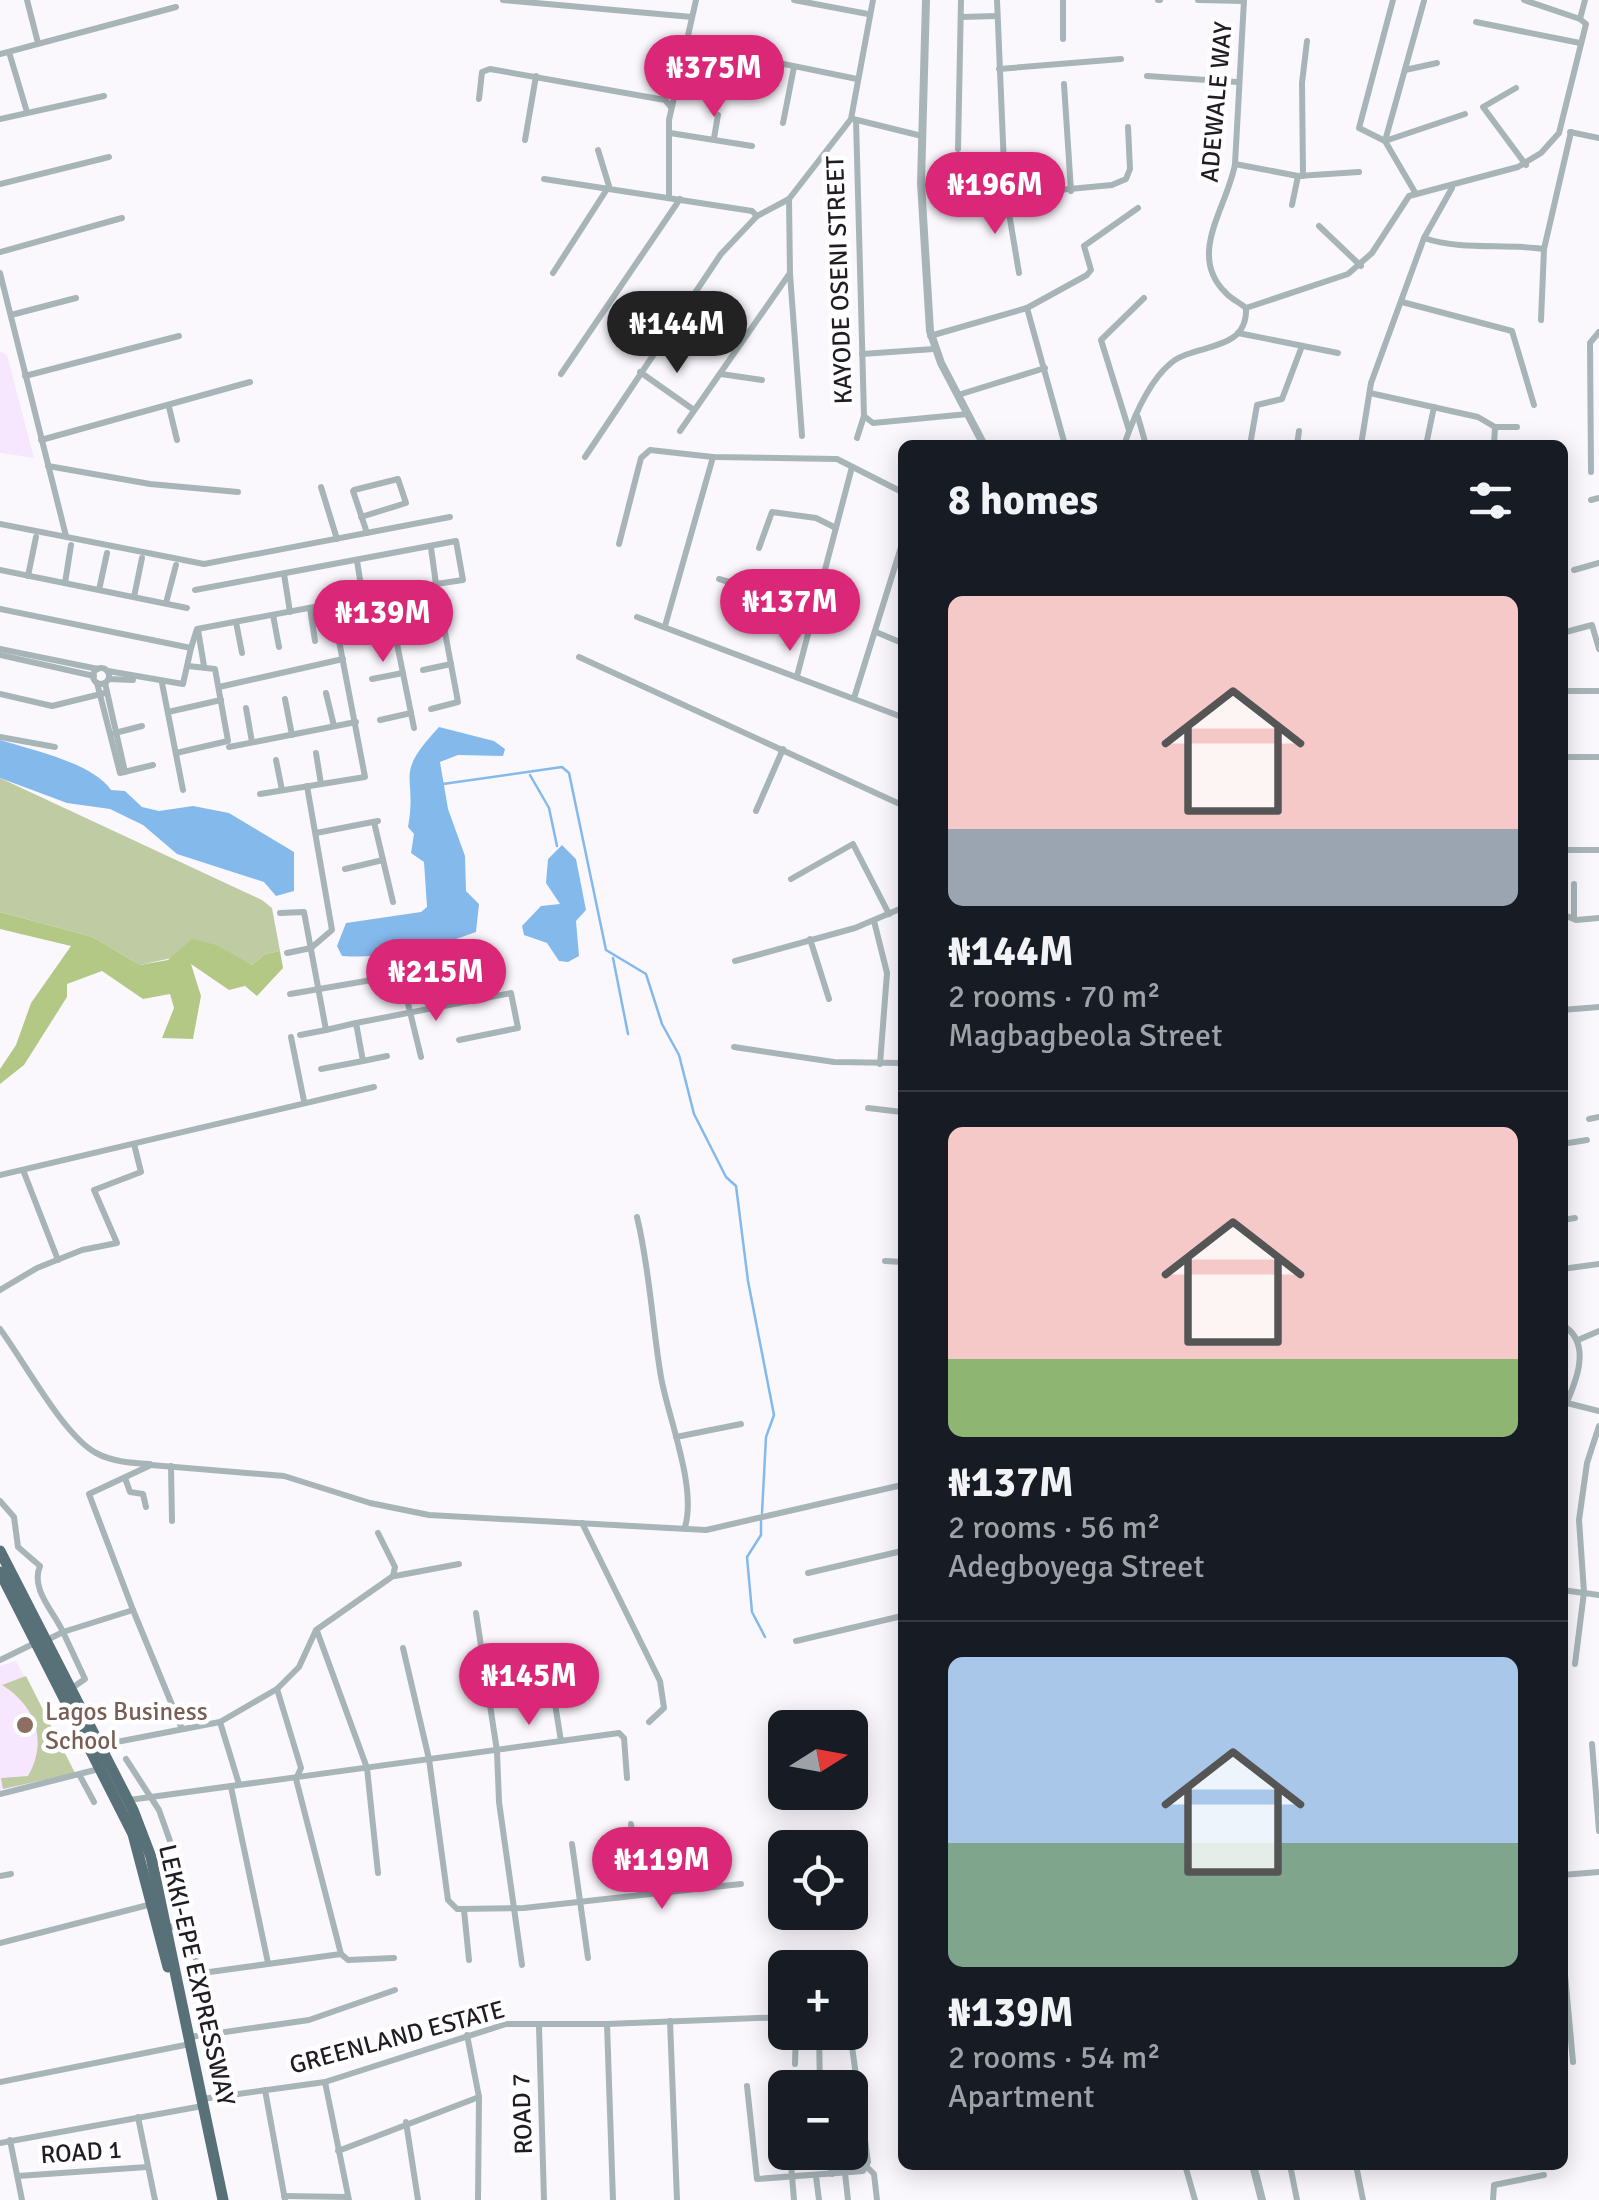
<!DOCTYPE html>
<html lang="en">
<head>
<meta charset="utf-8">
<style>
	body { margin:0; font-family:Signika,sans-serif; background:#20242c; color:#f1f3f6; height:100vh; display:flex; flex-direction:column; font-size:38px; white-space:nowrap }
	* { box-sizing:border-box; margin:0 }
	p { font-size:32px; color:#9ea1a6 }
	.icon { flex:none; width:55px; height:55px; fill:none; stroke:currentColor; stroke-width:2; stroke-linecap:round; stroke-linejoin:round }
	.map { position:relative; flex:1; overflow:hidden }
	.details { position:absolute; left:898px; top:440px; width:670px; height:1730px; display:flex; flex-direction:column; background:#171b24; border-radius:15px; box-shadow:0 5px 25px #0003 }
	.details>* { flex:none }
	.needle { width:65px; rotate:79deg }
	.controls { position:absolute; left:768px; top:1710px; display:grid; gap:20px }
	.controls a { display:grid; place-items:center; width:100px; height:100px; border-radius:15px; background:#171b24; box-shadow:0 5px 25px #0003; font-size:50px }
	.price { position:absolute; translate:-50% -85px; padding:0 22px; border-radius:35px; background:#db2777; color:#fff; font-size:32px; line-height:65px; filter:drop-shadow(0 2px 5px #0008) }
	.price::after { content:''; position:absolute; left:50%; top:60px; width:30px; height:22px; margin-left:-15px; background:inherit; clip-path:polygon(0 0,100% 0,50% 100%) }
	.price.active { background:#222; color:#fff }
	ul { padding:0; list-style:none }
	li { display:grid; align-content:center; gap:20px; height:530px; padding:0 50px }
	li+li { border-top:2px solid #363941 }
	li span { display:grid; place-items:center; height:310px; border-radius:15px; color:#555 }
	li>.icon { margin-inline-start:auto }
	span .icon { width:180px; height:180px; fill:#fffc; stroke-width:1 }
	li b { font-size:42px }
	h2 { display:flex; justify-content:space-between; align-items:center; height:120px; padding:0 50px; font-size:42px }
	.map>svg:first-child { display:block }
	.built { fill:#f6e7ff }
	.green { fill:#becba3 }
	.forest { fill:#b4c885 }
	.water { fill:#84b9ec }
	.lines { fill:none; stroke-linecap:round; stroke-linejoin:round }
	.stream { stroke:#84b9ec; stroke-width:2.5 }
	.minor { stroke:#a8b5b8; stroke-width:6 }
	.tertiary { stroke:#a8b5b8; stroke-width:8 }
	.trunk { stroke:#587178; stroke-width:11 }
	.education-dot { fill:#8d6e63; stroke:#fff; stroke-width:4 }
	.labels { text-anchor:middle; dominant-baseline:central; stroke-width:9; stroke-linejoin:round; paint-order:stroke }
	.street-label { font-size:25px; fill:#211c24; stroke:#fff }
	.education-label { font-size:25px; fill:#785e54; stroke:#fff; text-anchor:start }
</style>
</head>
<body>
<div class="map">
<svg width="1599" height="2200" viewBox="0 0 1599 2200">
	<rect width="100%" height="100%" fill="#fbf8fd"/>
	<g class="built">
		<path d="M0 351 7 355 34 458 0 453Z"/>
		<path d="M16 1661 75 1773 0 1790V1666Z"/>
	</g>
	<g class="green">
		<path d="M0 778 262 900 272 908 280 951 265 954 252 965C212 944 181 957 140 965L93 937 0 912Z"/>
		<path d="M26 1676 75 1773 3 1789 1 1778 28 1776C48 1741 36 1706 2 1685Z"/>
	</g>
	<path class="forest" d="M0 912 93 937 140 965 168 960 192 939 216 945 252 965 265 954 280 951 283 968 257 996 245 986 229 990 191 964 201 996 193 1039 162 1038 174 1008 170 994 143 999 102 971 67 984V997L24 1065 0 1084V1069L16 1045 31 1003 71 946 0 929Z"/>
	<g class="water">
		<path d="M439 727 494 741 505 749 503 756 458 755 440 762 448 809 465 856 466 891 479 904 476 932C430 949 391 959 342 956L337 946 346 923 421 912 427 907 424 862 411 853 414 834 408 827C418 771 392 778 439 727Z"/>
		<path d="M0 740C32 750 93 763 111 790L125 791 142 807 159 811 193 806 229 813 294 852V891L276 896 264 882 177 854 143 825 110 809 67 803 0 778Z"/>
		<path d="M562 845 576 859 586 910 576 921 579 956 568 962 559 961 547 943 524 935 522 926 541 906 560 904 546 883 548 859Z"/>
	</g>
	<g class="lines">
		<g class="stream">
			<path d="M530 775 549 808 557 846"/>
			<path d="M443 784 562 767 569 773 606 950 646 974 662 1024 679 1055 694 1114 726 1177 736 1186 748 1281 774 1415 766 1437 762 1513"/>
			<path d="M613 958 628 1034"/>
			<path d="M761 1521V1535L747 1557 752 1612 765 1637"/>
		</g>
		<g class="minor">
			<path d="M27 0 38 43"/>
			<path d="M503 0 692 17"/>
			<path d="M794 0 868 14"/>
			<path d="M997 0 1005 189 1019 273"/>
			<path d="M1158 0H1160"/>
			<path d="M1198 0 1244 1"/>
			<path d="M1244 0 1235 164C1228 206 1186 255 1226 293 1231 299 1239 302 1246 308"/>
			<path d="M1393 0 1359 128 1385 141 1465 114"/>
			<path d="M1524 0 1580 19"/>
			<path d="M961 17 997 16"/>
			<path d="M1476 22 1580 43"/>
			<path d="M1063 39V0"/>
			<path d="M686 44 857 79"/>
			<path d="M9 52 27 112"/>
			<path d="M0 54 176 7"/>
			<path d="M999 69 1121 59"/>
			<path d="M1405 70 1437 63"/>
			<path d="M1147 76 1237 82"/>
			<path d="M1064 84 1071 191"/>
			<path d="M1516 88 1483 107 1526 165"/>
			<path d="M479 99 482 72 490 69 665 100 671 107"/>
			<path d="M0 119 104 96"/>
			<path d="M853 119 922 136"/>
			<path d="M856 120 864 416 857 438"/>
			<path d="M783 123 794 67"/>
			<path d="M1570 132 1599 138"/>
			<path d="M670 133 752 146"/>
			<path d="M714 138 718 115"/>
			<path d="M525 140 536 76"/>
			<path d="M958 149 961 0"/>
			<path d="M1235 164 1298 176 1359 172"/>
			<path d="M1303 176 1302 83 1307 41"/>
			<path d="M544 179 752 211 757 216"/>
			<path d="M0 184 109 157"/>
			<path d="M1416 194 1385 141 1424 1"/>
			<path d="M1006 195 1112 185 1126 179 1130 169 1128 127"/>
			<path d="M669 196V120L696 0"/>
			<path d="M1292 205 1298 176"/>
			<path d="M757 216 789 199 851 119 873 0"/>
			<path d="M1319 226 1361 266"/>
			<path d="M1424 238C1463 251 1503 243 1544 249"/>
			<path d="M0 252 122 218"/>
			<path d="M0 273 66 536"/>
			<path d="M553 273 609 186 598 150"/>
			<path d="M790 274 802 436"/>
			<path d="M1402 302 1512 331 1534 405"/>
			<path d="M1027 308 1065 445"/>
			<path d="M1246 308 1348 274 1372 253 1409 196 1518 167 1541 153 1559 133 1586 24 1580 19 1585 0"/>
			<path d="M11 315 76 298"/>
			<path d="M1541 320 1544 249 1571 132"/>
			<path d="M1238 333 1338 353"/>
			<path d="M930 336 1027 308 1087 275 1091 270 1084 246 1138 208"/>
			<path d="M862 354 934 349"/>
			<path d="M640 372 694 410"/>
			<path d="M561 374 680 199"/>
			<path d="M721 374 762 380"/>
			<path d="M25 376 179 336"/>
			<path d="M1370 393 1478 417 1495 427H1517"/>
			<path d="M958 395 1045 368"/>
			<path d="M169 407 177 440"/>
			<path d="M864 416 873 423 968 414"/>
			<path d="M1138 417 1146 445"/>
			<path d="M1129 430 1101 340 1144 298"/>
			<path d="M680 431 790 273 789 199"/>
			<path d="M41 440 250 382"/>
			<path d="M1124 445C1133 419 1149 381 1171 363 1194 343 1248 353 1246 308"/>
			<path d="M1250 445 1257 405 1282 399 1302 346"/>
			<path d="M1297 445 1299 431"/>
			<path d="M1361 445 1371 383 1424 238 1452 188"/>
			<path d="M1426 445 1434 407"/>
			<path d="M1494 445 1495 427"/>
			<path d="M585 457 721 254 757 216"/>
			<path d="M48 466 150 484 238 492"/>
			<path d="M1591 472 1590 343 1599 332"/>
			<path d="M321 487 337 539"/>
			<path d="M1591 500 1599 498"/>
			<path d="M361 517 406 503 398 479 354 490 353 491 367 533"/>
			<path d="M0 524 204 564 450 517"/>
			<path d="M619 544 641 458 650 450 713 457 837 459 902 492"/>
			<path d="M759 548 772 512 816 518 834 527"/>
			<path d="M357 561 363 598"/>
			<path d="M0 570 187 608"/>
			<path d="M1574 570 1599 563"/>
			<path d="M284 574 290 612"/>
			<path d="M28 576 36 537"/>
			<path d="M719 579 815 607"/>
			<path d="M65 583 71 545"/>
			<path d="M99 590 107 553"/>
			<path d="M195 590 456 541 463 580 436 584 458 702 431 709"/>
			<path d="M387 594 414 728"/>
			<path d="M134 597 142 558"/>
			<path d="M166 603 176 565"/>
			<path d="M310 608 315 641"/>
			<path d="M0 609 191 648 197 629 436 584 431 548"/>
			<path d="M273 615 279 647"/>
			<path d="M637 617 902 717"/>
			<path d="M236 622 242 653"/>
			<path d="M665 626 713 457"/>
			<path d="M198 630 204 666"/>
			<path d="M416 631 443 625"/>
			<path d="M876 632 902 643"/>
			<path d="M1562 633 1592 625 1599 649"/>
			<path d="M364 640 395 632"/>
			<path d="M0 649 98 669"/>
			<path d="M0 655 94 676"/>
			<path d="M579 657 902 805"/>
			<circle cx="101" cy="676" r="8"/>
			<path d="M423 670 451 664"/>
			<path d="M108 671 183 684 191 648"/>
			<path d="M797 676 852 467"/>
			<path d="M109 679 133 680"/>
			<path d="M372 679 403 673"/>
			<path d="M97 683 120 773 153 765"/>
			<path d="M105 683 125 772"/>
			<path d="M162 683 183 790"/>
			<path d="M219 687 343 659"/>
			<path d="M1562 691H1599"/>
			<path d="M326 693 334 726"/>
			<path d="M0 694 52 706 105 693"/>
			<path d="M854 698 902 544"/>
			<path d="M285 699 292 735"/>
			<path d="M246 708 252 742"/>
			<path d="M168 712 221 700"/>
			<path d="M380 720 411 713"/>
			<path d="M115 733 142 726"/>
			<path d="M0 737 55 747"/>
			<path d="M229 747 356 722"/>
			<path d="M176 753 228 741 215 669 188 666"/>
			<path d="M316 753 321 784"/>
			<path d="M1562 757H1599"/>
			<path d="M276 760 282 790"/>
			<path d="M260 794 365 777 332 604"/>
			<path d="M756 811 783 749"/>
			<path d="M374 822 393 902"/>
			<path d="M316 833 378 821"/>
			<path d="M1562 850H1599"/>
			<path d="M345 869 383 860"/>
			<path d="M791 879 853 844 889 914"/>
			<path d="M280 913 304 912 326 1030 356 1023 363 1061 321 1069"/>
			<path d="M1562 914 1576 920 1599 918"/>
			<path d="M1574 917V884"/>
			<path d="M874 921 887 973 880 1064"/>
			<path d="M810 939 829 999"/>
			<path d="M287 953 311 948 332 930 307 786"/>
			<path d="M735 961 855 928 902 908"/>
			<path d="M290 994 401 975 421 1057"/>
			<path d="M1562 1010 1599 1007"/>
			<path d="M356 1023 511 993 518 1028 459 1040"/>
			<path d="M300 1035 326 1030"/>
			<path d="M291 1037 304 1101"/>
			<path d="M734 1047 834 1062 902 1063"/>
			<path d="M363 1061 387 1056"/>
			<path d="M868 1108 902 1112"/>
			<path d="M1589 1119 1599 1117"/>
			<path d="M1562 1144 1587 1140"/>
			<path d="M23 1170 58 1260"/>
			<path d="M0 1175 374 1087"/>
			<path d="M637 1217C650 1270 652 1324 661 1377 668 1417 697 1487 685 1527"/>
			<path d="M1562 1220 1575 1218"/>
			<path d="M885 1261 902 1262"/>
			<path d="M1562 1269 1599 1264"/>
			<path d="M0 1290 37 1268 82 1250 117 1243 94 1190 141 1172 134 1144"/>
			<path d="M1562 1325C1595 1343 1574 1387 1562 1413"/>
			<path d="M0 1329C24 1361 63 1435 96 1453 113 1462 132 1463 150 1464"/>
			<path d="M1578 1340 1599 1331"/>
			<path d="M1567 1403 1599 1411"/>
			<path d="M676 1437 741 1424"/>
			<path d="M171 1466 172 1521"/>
			<path d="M125 1478 130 1492 143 1494 146 1507"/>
			<path d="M0 1501 14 1517 18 1547 40 1566C30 1589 54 1612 63 1632L133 1610 89 1494 151 1465 284 1476 370 1503 429 1515 706 1530 902 1485"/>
			<path d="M582 1523 660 1681 664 1708 649 1722"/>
			<path d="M808 1573 902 1551"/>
			<path d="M395 1576 459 1564"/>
			<path d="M1562 1590 1599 1595"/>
			<path d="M133 1610 182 1729"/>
			<path d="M476 1613 497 1751 499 1802 522 1965"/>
			<path d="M317 1631 367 1768 378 1873"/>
			<path d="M47 1640 63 1632 85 1679 72 1688"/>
			<path d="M796 1641 902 1616"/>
			<path d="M403 1648 429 1759 448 1900 457 1909 524 1908 741 1884"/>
			<path d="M0 1660 35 1643"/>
			<path d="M1575 1664 1584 1592 1579 1520 1587 1463 1599 1426"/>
			<path d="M550 1673 561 1741"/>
			<path d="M277 1689 301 1768 296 1779 341 1954"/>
			<path d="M220 1722 239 1784"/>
			<path d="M1592 1744 1599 1831"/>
			<path d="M101 1745 220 1722 277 1689 299 1667 316 1630 393 1576 395 1567 378 1533"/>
			<path d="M126 1759 159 1810 170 1841"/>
			<path d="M80 1776 94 1802"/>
			<path d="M231 1787 268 1963"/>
			<path d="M0 1794 99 1769"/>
			<path d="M129 1800 619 1733 624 1738 627 1778"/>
			<path d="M631 1824 641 1895"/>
			<path d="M572 1844 588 1958"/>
			<path d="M1562 1875 1599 1872"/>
			<path d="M0 1876 11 1874"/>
			<path d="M464 1910 469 1960"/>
			<path d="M167 1926 183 1929 202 1973 341 1954 348 1960 394 1958"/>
			<path d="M1562 1942 1573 2062"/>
			<path d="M0 1943 152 1904"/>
			<path d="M670 2021 677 2200"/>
			<path d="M607 2024 785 2017"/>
			<path d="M539 2026 544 2200"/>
			<path d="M819 2032 820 2088"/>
			<path d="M467 2035 479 2097 478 2200"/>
			<path d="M190 2037 309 2020 395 1990"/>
			<path d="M795 2064 796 2032"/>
			<path d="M782 2079 785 2105"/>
			<path d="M0 2082 185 2045"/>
			<path d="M325 2082 349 2200"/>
			<path d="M747 2086 757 2179 863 2171 868 2162 850 2032"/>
			<path d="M265 2090 285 2200"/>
			<path d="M202 2099 325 2082 506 2024H607L613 2200"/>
			<path d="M138 2117 155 2200"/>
			<path d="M406 2122 418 2200"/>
			<path d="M10 2140 22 2200"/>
			<path d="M0 2143 197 2107"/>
			<path d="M338 2151 479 2097"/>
			<path d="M790 2152 794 2200"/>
			<path d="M828 2152 832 2174"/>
			<path d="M1185 2165 1195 2200"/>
			<path d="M1290 2165 1297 2200"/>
			<path d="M1356 2165 1363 2200"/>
			<path d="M868 2168 874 2174 877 2200"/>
			<path d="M845 2173 848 2200"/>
			<path d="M18 2176 147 2167"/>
			<path d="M816 2176 819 2200"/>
			<path d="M284 2196 348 2197"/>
			<path d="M1493 2200 1494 2185 1544 2175"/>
		</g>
		<g class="tertiary">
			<path d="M926 0 921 183 930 331 941 363 984 445"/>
			<path d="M1253 2165 1262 2200"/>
		</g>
		<g class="trunk">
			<path d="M0 1551 133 1810 151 1857 223 2200"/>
			<path d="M0 1572 133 1834 168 1967"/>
		</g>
	</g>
	<circle class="education-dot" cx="25" cy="1725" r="10"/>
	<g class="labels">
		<g class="street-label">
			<text transform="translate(1216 102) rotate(-85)">ADEWALE WAY</text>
			<text transform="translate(839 280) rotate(-92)">KAYODE OSENI STREET</text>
			<text transform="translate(197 1975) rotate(77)">LEKKI-EPE EXPRESSWAY</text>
			<text transform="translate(397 2037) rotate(-15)">GREENLAND ESTATE</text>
			<text transform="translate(522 2114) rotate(-92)">ROAD 7</text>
			<text transform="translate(81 2152) rotate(-4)">ROAD 1</text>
		</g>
		<g class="education-label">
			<text x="45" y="1711">Lagos Business<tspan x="45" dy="29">School</tspan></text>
		</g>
	</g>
</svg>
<div class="controls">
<a><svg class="needle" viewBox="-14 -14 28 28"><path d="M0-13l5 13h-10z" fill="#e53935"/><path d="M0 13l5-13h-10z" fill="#9ea1a6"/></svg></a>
<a><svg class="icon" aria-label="locate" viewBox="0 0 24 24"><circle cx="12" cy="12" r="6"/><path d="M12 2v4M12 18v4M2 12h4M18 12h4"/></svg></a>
<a>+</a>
<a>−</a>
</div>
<b class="price" style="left:714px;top:120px">₦375M</b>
<b class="price" style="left:995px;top:237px">₦196M</b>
<b class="price active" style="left:677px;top:376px">₦144M</b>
<b class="price" style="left:790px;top:654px">₦137M</b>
<b class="price" style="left:383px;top:665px">₦139M</b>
<b class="price" style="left:436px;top:1024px">₦215M</b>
<b class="price" style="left:529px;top:1728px">₦145M</b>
<b class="price" style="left:662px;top:1912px">₦119M</b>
<section class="details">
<h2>8 homes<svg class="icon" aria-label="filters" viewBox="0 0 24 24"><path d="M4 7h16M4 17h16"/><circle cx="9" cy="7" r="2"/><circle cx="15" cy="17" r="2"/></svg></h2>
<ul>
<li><span style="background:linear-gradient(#f6c9c9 75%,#9aa5b1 0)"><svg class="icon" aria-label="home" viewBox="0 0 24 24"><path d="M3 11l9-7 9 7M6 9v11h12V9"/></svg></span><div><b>₦144M</b><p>2 rooms · 70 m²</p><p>Magbagbeola Street</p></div></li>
<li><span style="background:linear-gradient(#f6c9c9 75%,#8fb573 0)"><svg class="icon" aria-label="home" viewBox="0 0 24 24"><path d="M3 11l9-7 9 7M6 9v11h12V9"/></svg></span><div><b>₦137M</b><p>2 rooms · 56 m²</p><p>Adegboyega Street</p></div></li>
<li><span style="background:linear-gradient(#a9c7e8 60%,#7fa58c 0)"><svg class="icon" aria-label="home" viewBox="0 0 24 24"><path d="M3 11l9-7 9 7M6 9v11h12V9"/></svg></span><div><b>₦139M</b><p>2 rooms · 54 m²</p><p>Apartment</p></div></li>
</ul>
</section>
</div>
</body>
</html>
